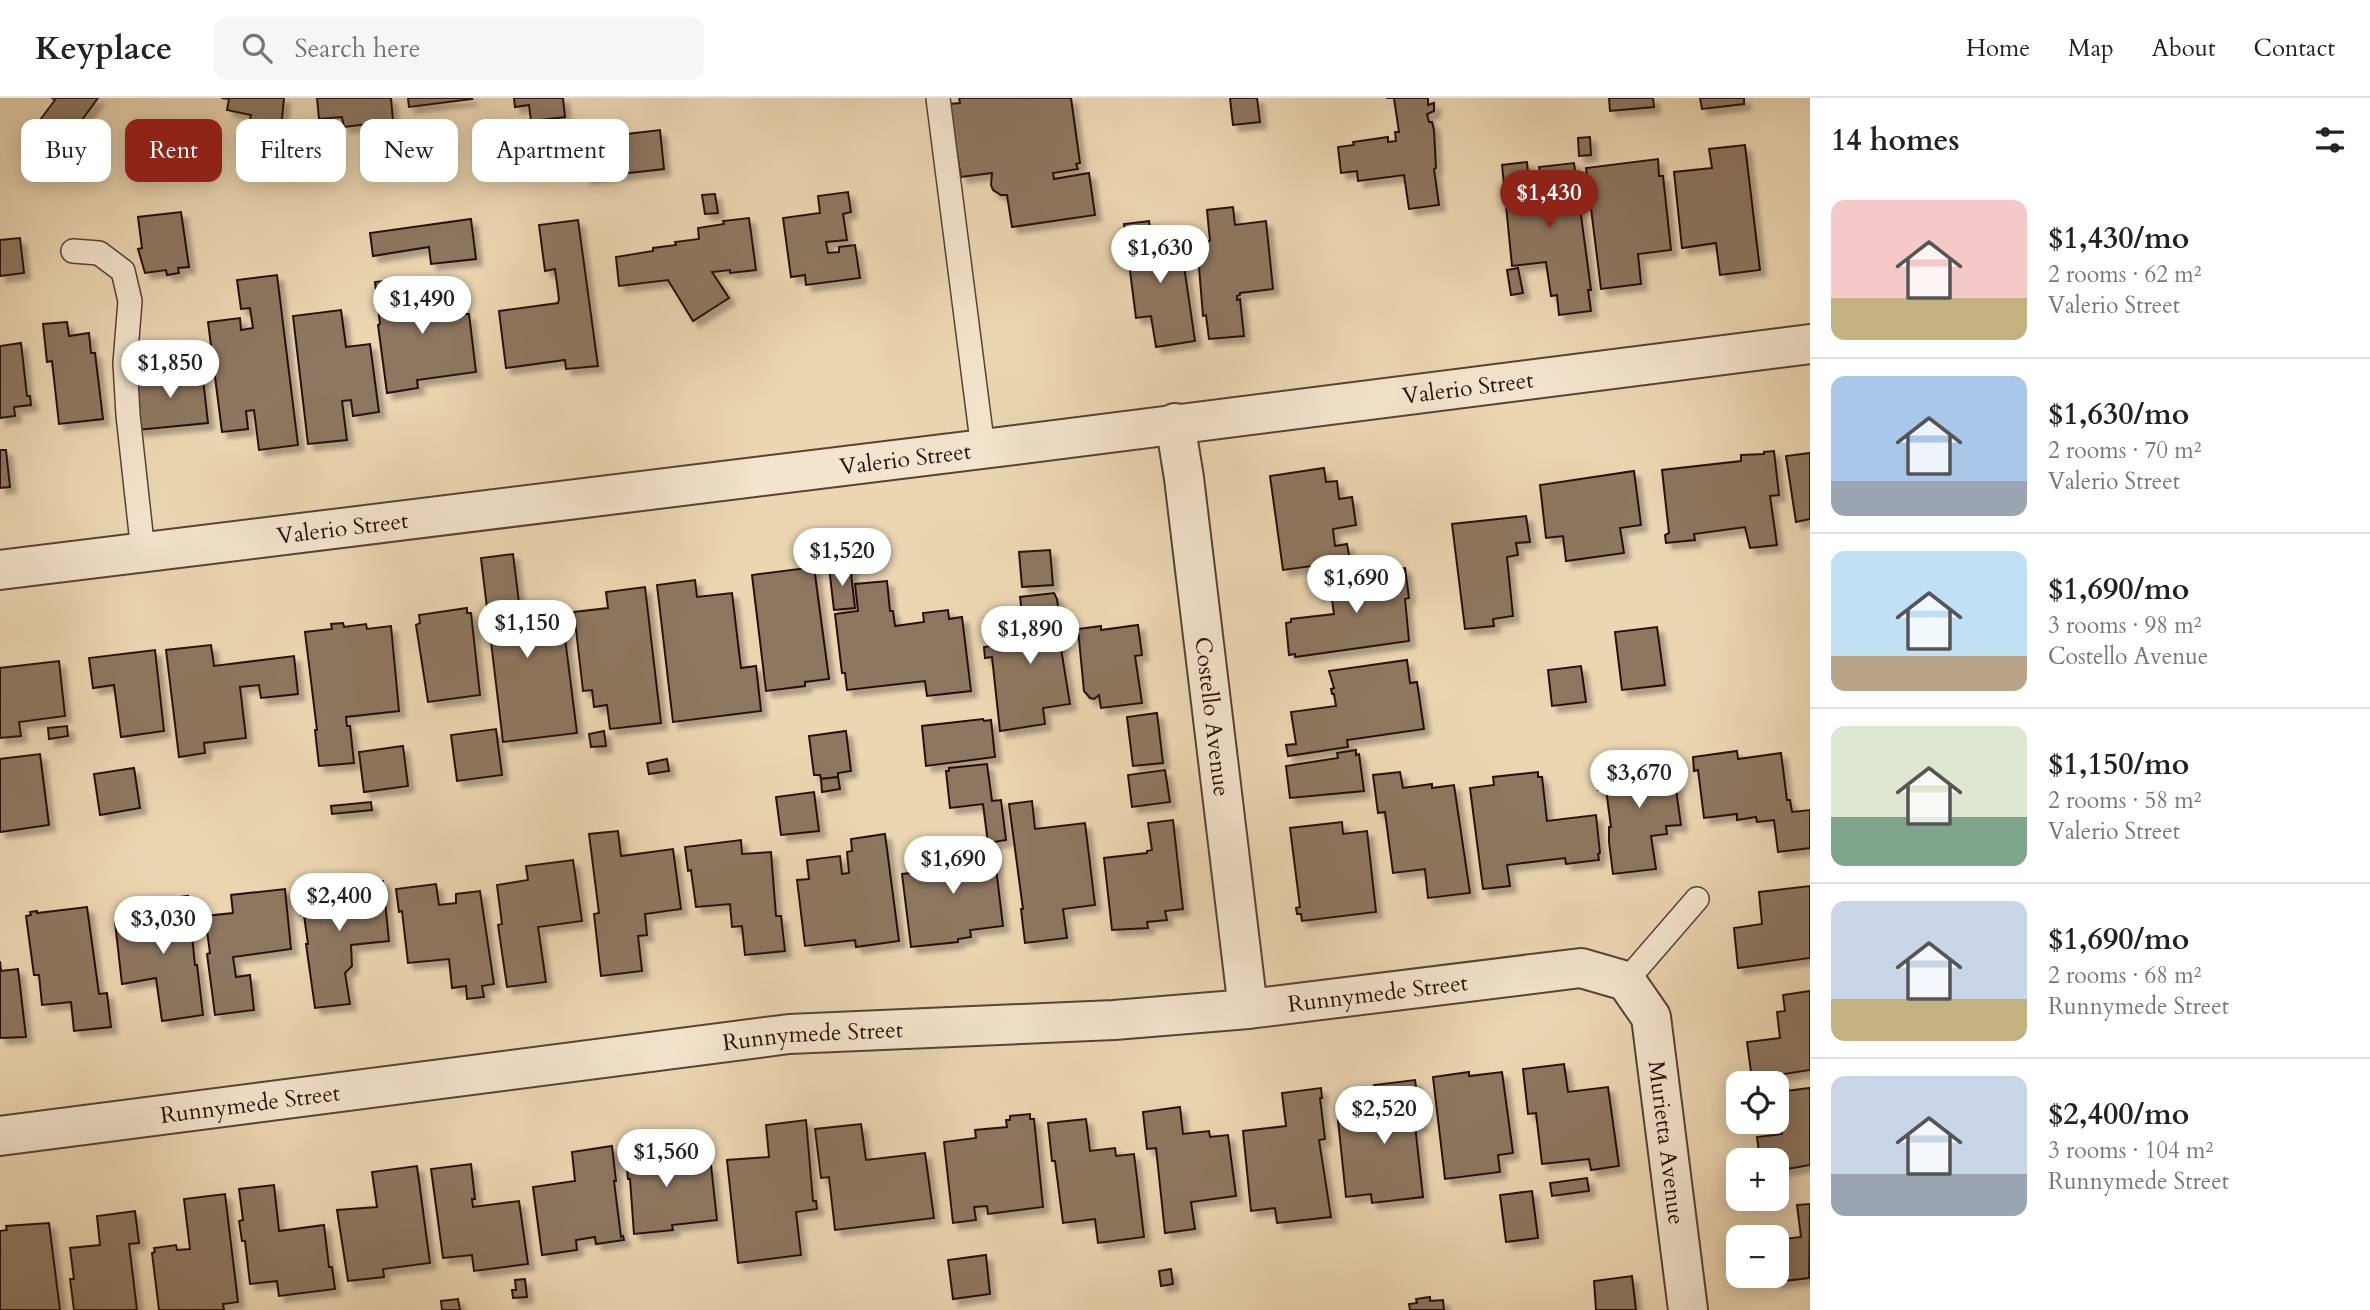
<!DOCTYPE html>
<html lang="en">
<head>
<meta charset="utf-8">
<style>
	body { margin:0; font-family:Cardo,serif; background:#f6f6f6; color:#222; height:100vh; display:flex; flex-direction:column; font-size:26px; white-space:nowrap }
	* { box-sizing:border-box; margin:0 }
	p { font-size:23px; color:#767676 }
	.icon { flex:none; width:38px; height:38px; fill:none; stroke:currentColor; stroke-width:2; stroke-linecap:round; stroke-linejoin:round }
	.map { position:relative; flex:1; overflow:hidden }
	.side { display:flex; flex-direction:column; background:#fff; width:560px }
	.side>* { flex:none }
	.guide { position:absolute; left:21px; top:21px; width:665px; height:63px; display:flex; gap:14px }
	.tools { position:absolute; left:1726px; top:973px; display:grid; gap:14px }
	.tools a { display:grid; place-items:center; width:63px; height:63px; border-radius:14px; background:#fff; box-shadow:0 4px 18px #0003; font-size:35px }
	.price { position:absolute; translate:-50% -60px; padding:0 16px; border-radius:24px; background:#fff; color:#222; font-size:23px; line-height:46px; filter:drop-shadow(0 2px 4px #0008) }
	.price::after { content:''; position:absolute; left:50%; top:42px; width:21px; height:16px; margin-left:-10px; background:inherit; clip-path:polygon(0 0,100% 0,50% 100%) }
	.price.on { background:#8f2418; color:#fff }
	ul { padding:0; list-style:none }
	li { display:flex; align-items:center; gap:21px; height:175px; padding:0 21px }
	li+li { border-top:2px solid #e0e0e0 }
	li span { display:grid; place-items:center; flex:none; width:196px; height:140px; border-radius:14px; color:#555 }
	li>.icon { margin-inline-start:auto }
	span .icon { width:84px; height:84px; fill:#fffc; stroke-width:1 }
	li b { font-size:30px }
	h2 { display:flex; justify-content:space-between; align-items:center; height:84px; padding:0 21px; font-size:30px }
	.tag { padding:0 24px; border-radius:14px; background:#fff; box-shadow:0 4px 18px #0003; font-size:24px; line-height:63px }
	.tag.on { background:#8f2418; color:#fff }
	header { display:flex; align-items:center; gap:42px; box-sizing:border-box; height:98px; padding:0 35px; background:#fff; border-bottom:2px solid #e0e0e0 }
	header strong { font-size:33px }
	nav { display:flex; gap:38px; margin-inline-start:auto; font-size:24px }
	.search { width:490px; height:63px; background:#f6f6f6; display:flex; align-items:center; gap:18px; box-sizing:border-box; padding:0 24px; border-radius:14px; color:#767676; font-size:26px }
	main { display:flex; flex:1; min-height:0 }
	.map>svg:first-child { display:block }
	.building { fill:#8e7761; stroke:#281109; stroke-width:2; filter:url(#shadow) }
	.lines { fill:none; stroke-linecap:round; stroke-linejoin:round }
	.service-casing { stroke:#594233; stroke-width:26 }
	.minor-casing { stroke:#594233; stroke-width:42 }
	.tertiary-casing { stroke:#594233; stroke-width:42 }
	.service { stroke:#f3e4cd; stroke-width:23 }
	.minor { stroke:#f3e4cd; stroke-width:38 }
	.tertiary { stroke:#f3e4cd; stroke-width:38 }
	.labels { text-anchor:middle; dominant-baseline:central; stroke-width:5; stroke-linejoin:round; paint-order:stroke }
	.street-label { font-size:23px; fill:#281109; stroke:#f3e4cd }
</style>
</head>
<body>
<header>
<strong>Keyplace</strong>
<div class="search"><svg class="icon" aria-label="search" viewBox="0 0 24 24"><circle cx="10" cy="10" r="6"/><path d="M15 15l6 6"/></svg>Search here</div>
<nav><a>Home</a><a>Map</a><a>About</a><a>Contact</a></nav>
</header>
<main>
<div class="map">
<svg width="1810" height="1212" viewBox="0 0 1810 1212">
	<defs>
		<filter id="shadow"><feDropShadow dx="6" dy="6" stdDeviation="2" flood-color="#0004"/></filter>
	</defs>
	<rect width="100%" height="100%" fill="#ecd6b2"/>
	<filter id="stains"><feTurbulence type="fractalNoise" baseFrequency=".00286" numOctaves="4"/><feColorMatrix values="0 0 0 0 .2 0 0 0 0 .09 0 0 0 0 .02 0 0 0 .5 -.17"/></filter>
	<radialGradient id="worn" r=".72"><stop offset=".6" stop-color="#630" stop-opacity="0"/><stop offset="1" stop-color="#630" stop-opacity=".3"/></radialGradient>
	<g class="building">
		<path d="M52 0H98L67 42 40 22 55 2Z"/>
		<path d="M221 0H284L281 31 249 26 251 17 227 12 229 1Z"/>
		<path d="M317 0H391L393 23 344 29 342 19 319 21Z"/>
		<path d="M408 0H471L472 1 409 9Z"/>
		<path d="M514 0H563L565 19 531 23 529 7 515 9Z"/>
		<path d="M959 0H1071L1080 65 1076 66 1078 71 1053 75 1054 81 1089 75 1095 117 1012 129 1007 97H1001L993 92 991 87 992 75 961 79 948 6 960 5Z"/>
		<path d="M1230 0H1257L1260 24 1233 27Z"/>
		<path d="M1386 0H1428V7L1434 5V13L1427 16 1429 24H1432L1434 32 1436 70 1434 71 1439 107 1409 111 1404 77 1358 83 1357 73 1341 75 1338 49 1354 47 1353 44 1388 39V44L1396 43 1395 34H1399L1394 0Z"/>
		<path d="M1609 0H1653L1654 9 1610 13Z"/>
		<path d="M1700 0H1744V6L1702 11Z"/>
		<path d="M660 32 664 71 585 80 581 47 627 41V36Z"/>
		<path d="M1590 39 1591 57 1579 58 1578 40Z"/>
		<path d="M1745 47 1760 172 1720 177 1716 145 1682 150 1674 74 1712 70 1709 51Z"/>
		<path d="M1658 61 1659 78H1663L1671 152 1638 156 1641 186 1601 191 1586 70Z"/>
		<path d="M1527 64 1528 75 1540 73 1539 69 1574 65 1591 192H1588L1591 213 1559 217 1557 197 1551 198 1546 164 1512 168 1502 67Z"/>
		<path d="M848 94 851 114 843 116 847 142 826 144 828 155 839 154V149L855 147 860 180 806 187 805 177 791 179 783 120 820 115 818 98Z"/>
		<path d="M715 96 718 115 705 116 702 97Z"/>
		<path d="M1233 109 1235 127 1266 123 1273 191 1240 195V197L1237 198V202L1240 201 1244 238 1209 241 1206 217 1203 218 1197 145 1210 143 1207 112Z"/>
		<path d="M181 114 189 169 178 170 179 175 167 177 166 172 145 175 138 151 142 150 138 119Z"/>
		<path d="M749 120 756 172 730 175V172L712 174 729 200 693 223 668 182 619 188 616 159 653 153V150L676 147 675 144 699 141 698 130 724 126 723 123Z"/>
		<path d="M471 121 476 161 431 166 429 149 373 158 370 135Z"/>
		<path d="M578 122 598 268 566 271 565 262 506 270 499 213 558 205 559 201 555 171 545 173 539 127Z"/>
		<path d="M1149 123 1152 145 1180 141 1195 243 1156 249 1151 218 1136 220 1124 126Z"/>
		<path d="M20 140 24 175 0 178V142Z"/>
		<path d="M1518 170 1523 195 1511 197 1507 172Z"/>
		<path d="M277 177 298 347 259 352 254 312 246 313 248 331 222 334 208 224 240 220 241 232 253 230 250 210 241 211 237 182Z"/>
		<path d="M406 180 408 200 459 194 462 216H469L476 274 417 282 418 290 387 295 378 227 380 226 375 184Z"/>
		<path d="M341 212 346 249 370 246 379 314 353 318 351 302 342 303 347 342 308 346 293 218Z"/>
		<path d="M67 224 69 238 89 235 91 255H95L103 321 59 326 52 263 47 264 43 226Z"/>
		<path d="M21 245 27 298H30L31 307 14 309 15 318 0 320V248Z"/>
		<path d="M202 272 208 325 137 332 131 280Z"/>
		<path d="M0 352H6L10 389 0 390Z"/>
		<path d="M1774 353 1779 397 1770 398 1777 447 1750 450 1745 429 1694 436 1695 442 1666 445 1665 437 1669 435 1662 372 1741 363V357L1764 356V354Z"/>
		<path d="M1810 355V421L1796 424 1786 358Z"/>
		<path d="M1324 370 1326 384 1337 383 1339 401 1352 399 1356 427 1333 431 1335 448 1347 446 1350 463 1283 472 1270 378Z"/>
		<path d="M1634 373 1641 427 1620 430 1624 455 1566 463 1563 438 1546 440 1540 387Z"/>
		<path d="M1526 418 1530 444 1516 445 1518 457 1507 459 1513 518 1493 521 1494 528 1465 531 1452 426Z"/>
		<path d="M1050 452 1053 487 1022 489 1019 454Z"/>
		<path d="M513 456 519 505 527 504V510L537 509 538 519 562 516 577 635 503 644 481 460Z"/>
		<path d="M850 467 855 510 834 512 829 469Z"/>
		<path d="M814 469 829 581 805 584V588L766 593 752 477Z"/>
		<path d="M1405 470 1409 500 1405 501 1409 543 1295 559V556L1289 557 1286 525 1291 524V521L1334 516 1329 479Z"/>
		<path d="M695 482 697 499 732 495 741 570 756 568 761 613 673 624 657 487Z"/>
		<path d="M887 483 890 513H893L895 528 924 524 923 515 948 512 949 521 962 519 971 593 927 598 925 583 847 592 845 575H842L835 516 858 513 855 486Z"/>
		<path d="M645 489 661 625 610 631 607 607 594 609 592 592 583 593 574 514 608 510 606 494Z"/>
		<path d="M1054 495 1057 501 1062 538H1059L1070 606 1043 610 1045 626 1000 633 992 559 985 560 984 549 991 548 990 542 1013 539 1012 533 1024 531 1020 499Z"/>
		<path d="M467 510V515H471L480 597 428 604 416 527 420 525 419 517Z"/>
		<path d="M343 525 344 529 366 526 367 531 391 528 399 613 346 619 347 628H350L354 665 319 668 315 632H317L305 534 332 531 331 526Z"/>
		<path d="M1138 527 1142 557 1135 558 1142 605 1101 610 1099 597 1094 601 1090 600 1084 593 1078 531 1101 528V532Z"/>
		<path d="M1657 529 1665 587 1622 592 1615 534Z"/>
		<path d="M211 547 214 568 294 558 298 596 261 600 259 587 240 589 246 640 204 645 205 655 179 659 166 552Z"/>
		<path d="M155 552 164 633 121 639 114 587 93 590 89 560Z"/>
		<path d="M1407 562 1410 585 1417 584 1424 631 1347 642 1348 649 1288 658 1286 647 1296 646 1291 614 1336 608 1334 596H1332L1331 591 1334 590 1329 573Z"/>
		<path d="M59 563 65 618 19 624 21 638 0 640V570Z"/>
		<path d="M1581 568 1586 604 1552 608 1548 572Z"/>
		<path d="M1157 615 1163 665 1133 668 1127 619Z"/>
		<path d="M983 621 984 623 991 622 995 659 926 668 922 628Z"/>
		<path d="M67 628 68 638 49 641 48 630Z"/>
		<path d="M496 631 502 677 457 683 451 637Z"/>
		<path d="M604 633 606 648 591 649 589 636Z"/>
		<path d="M846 633 851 673 838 675V679L821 681 820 677H814L809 638Z"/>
		<path d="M403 648 408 688 364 694 359 654Z"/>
		<path d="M1356 652V657L1359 656 1364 693 1290 700 1286 668 1338 660 1337 655Z"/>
		<path d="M1667 653V656H1671L1681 727 1666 728 1667 736 1651 738 1656 771 1613 776 1609 744V729H1611L1606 691 1598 692 1596 678 1604 677 1603 670 1652 664 1651 657Z"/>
		<path d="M1737 653 1738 661 1781 655 1787 702H1790L1792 714 1810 712V750L1778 754 1774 722 1757 724 1756 719 1737 722V716L1704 720 1698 672 1694 673 1693 659Z"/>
		<path d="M40 656 49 727 0 734V661Z"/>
		<path d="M667 661 669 673 649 676 647 665Z"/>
		<path d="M987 666 992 703 1001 702 1006 742 988 745 983 706 950 710 946 673H949V670Z"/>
		<path d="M134 670 140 710 100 717 94 676Z"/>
		<path d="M1165 672 1170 704 1132 709 1128 677Z"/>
		<path d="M1400 674 1403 690 1432 686V690L1454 687 1470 795 1428 800 1425 771 1393 775 1385 714 1378 715 1373 677Z"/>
		<path d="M1538 674V679H1542L1547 723 1596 717 1600 755 1598 756 1599 762 1566 766 1565 760 1507 767 1510 788 1483 791 1470 690 1494 687 1493 679Z"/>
		<path d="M838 679 840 691 822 694 821 681Z"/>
		<path d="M814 694 819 733 781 737 776 699Z"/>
		<path d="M1032 703 1035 731 1085 725 1095 807 1063 811 1067 840 1025 845 1021 811H1023L1009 706Z"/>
		<path d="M371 704 372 712 332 716 331 708Z"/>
		<path d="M1173 722 1183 811 1165 813 1167 822 1147 824 1148 830 1112 832 1104 760 1147 755V753L1152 752 1148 725Z"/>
		<path d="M1342 724 1343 736 1367 733 1376 814 1302 823 1301 816H1297L1296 810 1300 809 1290 730Z"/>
		<path d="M618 733 621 758 673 751 681 811 645 816 647 837 638 838 642 873 601 878 594 816 599 815 589 736Z"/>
		<path d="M885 736 899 843 856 849 855 842 805 848 797 782 809 781 807 762 840 758 842 776 849 775 847 754 852 753 851 741Z"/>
		<path d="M741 742 742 756 771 754 776 818H781L785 853 745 857 742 828 732 829 730 806 696 809 691 772 688 773 685 749Z"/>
		<path d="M993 745 1003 828 970 832 971 839 958 841V844L911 849 902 776 930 773 928 756Z"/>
		<path d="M573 762 582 823 538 829 546 884 507 889 498 827 502 826 497 787 528 782 526 768Z"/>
		<path d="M324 781 333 789 383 783 389 843 351 847 352 868 345 875 350 906 315 910 306 846H308L304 817H301L298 792 304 785Z"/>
		<path d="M436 786 439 807 456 805V796L480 793 494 886 482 888 484 899 467 901 466 888 452 890 449 861 408 865 402 813 399 814 396 791Z"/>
		<path d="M1810 788V860L1738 870 1734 830 1762 826 1759 794Z"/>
		<path d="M285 791 291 851 233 859 236 879 250 877 254 912 215 917 207 856 210 855 205 818 233 815 231 797Z"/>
		<path d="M188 798 195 867H197L203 917 162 923 156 880 122 886 115 824 145 820 143 804Z"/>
		<path d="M87 809 99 896 107 895 111 929 74 933 71 904 42 907 39 877H34L26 818 31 817 30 814 37 813V815Z"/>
		<path d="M0 863 1 873 18 871 26 939 0 940Z"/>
		<path d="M1810 893V972L1752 981 1747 944 1780 940 1777 914 1785 913 1783 897Z"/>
		<path d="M1564 966 1568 994 1608 989 1619 1068 1591 1072 1589 1061 1542 1066 1536 1015 1528 1016 1523 971Z"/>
		<path d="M1469 974V978L1502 974 1513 1055 1498 1057 1500 1074 1445 1081 1433 979Z"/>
		<path d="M1415 982 1421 1027H1415L1423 1099 1372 1105 1371 1096 1346 1099 1338 1022 1343 1021V1019L1377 1014 1374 987Z"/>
		<path d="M1321 990 1322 1000H1320L1325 1041 1319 1042 1331 1119 1277 1125 1275 1110 1251 1113 1243 1033 1286 1028 1282 995Z"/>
		<path d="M1810 990V1067L1776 1073V1062H1760L1757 1039 1782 1036 1777 994Z"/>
		<path d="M1180 1009 1183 1036 1209 1033 1210 1039 1228 1037 1236 1098 1191 1104 1195 1131 1165 1135 1156 1050 1147 1051 1143 1014Z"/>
		<path d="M1030 1016V1021H1034L1043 1109 988 1116 987 1108 974 1109 976 1122 953 1125 944 1044 976 1040 975 1032 1007 1029 1006 1022H1010V1018Z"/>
		<path d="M1086 1021 1090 1053 1115 1050 1116 1058 1134 1056 1144 1139 1098 1145 1095 1121 1063 1125 1055 1063H1052L1048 1025Z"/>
		<path d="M806 1022 813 1103H816L817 1111 796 1114 801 1157 738 1165 727 1062 769 1059 766 1027Z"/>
		<path d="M861 1026 866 1062 925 1055 934 1120 835 1132 829 1079 821 1080 815 1031Z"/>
		<path d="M664 1040 668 1072 711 1067 717 1122 672 1127 673 1132 634 1136 630 1081H628L624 1044Z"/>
		<path d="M612 1048 616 1083H614L621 1139 623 1138 624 1142 596 1146 595 1139 576 1142 577 1152 542 1157 533 1089 575 1083 572 1054Z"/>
		<path d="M471 1066 475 1101H472L473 1109 519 1103 528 1166 474 1173 472 1157 443 1160 431 1071Z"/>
		<path d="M417 1068 430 1165 383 1171 384 1179 348 1183 337 1112 377 1109 372 1074Z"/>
		<path d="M1587 1080 1589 1093 1552 1098 1550 1085Z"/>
		<path d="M274 1087 279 1133 324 1127 329 1169H332L335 1191 279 1198 277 1183 250 1186 245 1143H242L239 1123 243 1122 239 1091Z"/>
		<path d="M1532 1093 1538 1140 1506 1144 1500 1097Z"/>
		<path d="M225 1096 238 1204 223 1206 224 1212H159L152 1155 155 1154 154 1150 176 1147 177 1152 190 1151 184 1101Z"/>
		<path d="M1810 1106 1809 1180 1775 1184 1776 1142 1801 1139 1797 1107Z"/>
		<path d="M135 1113 139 1145 129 1146 137 1212H74L70 1181H74L70 1150 100 1147 97 1118Z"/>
		<path d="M49 1125 60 1212H0V1133L7 1132 6 1128Z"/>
		<path d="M986 1157 990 1196 953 1201 948 1162Z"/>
		<path d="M1171 1171 1173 1186 1161 1188 1159 1173Z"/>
		<path d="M1632 1178 1636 1212H1596L1594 1183Z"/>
		<path d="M525 1181 527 1199 513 1200 512 1192H516L515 1182Z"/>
		<path d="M1430 1199V1203L1443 1202 1444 1212H1410L1409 1206 1417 1205 1416 1201Z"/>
		<path d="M458 1201 460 1212H442L441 1203Z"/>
	</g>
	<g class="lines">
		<g class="service-casing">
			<g id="service">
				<path d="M938 0 983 351"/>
				<path d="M73 153 99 155 123 173 130 203 125 265 128 317 143 454"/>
				<path d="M1626 883 1697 801"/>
			</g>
		</g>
		<g class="minor-casing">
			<g id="minor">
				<path id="s1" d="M1175 325 1184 380 1248 911"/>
				<path id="s2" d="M0 1038 789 936 1114 922 1248 911 1581 870 1626 883 1651 919 1688 1212"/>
			</g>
		</g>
		<g class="tertiary-casing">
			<g id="tertiary">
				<path id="s3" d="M0 472 983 351 1810 246"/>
			</g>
		</g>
		<use href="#service" class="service"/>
		<use href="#minor" class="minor"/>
		<use href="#tertiary" class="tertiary"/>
	</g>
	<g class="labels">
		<g class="street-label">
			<text stroke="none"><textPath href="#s3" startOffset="1479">Valerio Street</textPath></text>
			<text stroke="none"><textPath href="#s3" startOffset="912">Valerio Street</textPath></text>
			<text stroke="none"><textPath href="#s3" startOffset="345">Valerio Street</textPath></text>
			<text stroke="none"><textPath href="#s1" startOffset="296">Costello Avenue</textPath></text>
			<text stroke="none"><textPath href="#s2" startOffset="1386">Runnymede Street</textPath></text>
			<text stroke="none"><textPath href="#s2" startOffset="819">Runnymede Street</textPath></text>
			<text stroke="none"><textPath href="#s2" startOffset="252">Runnymede Street</textPath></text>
			<text stroke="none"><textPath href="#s2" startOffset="1808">Murietta Avenue</textPath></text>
		</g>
	</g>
	<rect width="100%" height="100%" filter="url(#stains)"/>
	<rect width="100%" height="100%" fill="url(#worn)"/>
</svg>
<div class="tools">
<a><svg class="icon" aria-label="locate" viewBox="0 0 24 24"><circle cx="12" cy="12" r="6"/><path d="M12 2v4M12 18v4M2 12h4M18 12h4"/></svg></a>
<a>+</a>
<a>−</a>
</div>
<b class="price on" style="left:1549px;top:132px">$1,430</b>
<b class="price" style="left:1160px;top:187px">$1,630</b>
<b class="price" style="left:422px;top:238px">$1,490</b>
<b class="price" style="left:170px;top:302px">$1,850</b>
<b class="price" style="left:842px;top:490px">$1,520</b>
<b class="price" style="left:1356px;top:517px">$1,690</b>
<b class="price" style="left:527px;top:562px">$1,150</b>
<b class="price" style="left:1030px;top:568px">$1,890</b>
<b class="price" style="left:1639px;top:712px">$3,670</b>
<b class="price" style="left:953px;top:798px">$1,690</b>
<b class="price" style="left:339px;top:835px">$2,400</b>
<b class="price" style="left:163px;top:858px">$3,030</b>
<b class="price" style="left:1384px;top:1048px">$2,520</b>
<b class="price" style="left:666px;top:1091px">$1,560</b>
<div class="guide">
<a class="tag">Buy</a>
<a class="tag on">Rent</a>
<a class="tag">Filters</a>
<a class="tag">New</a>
<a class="tag">Apartment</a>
</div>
</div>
<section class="side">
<h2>14 homes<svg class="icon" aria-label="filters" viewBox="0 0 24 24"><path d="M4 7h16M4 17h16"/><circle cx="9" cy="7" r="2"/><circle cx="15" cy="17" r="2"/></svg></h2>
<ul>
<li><span style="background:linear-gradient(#f6c9c9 70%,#c2b280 0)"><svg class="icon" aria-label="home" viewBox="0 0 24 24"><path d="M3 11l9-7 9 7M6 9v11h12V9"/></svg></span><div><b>$1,430/mo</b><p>2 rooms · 62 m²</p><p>Valerio Street</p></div></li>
<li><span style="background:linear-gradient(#a9c7e8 75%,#9aa5b1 0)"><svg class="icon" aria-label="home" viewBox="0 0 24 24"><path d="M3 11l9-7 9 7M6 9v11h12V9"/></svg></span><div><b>$1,630/mo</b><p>2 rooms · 70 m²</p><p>Valerio Street</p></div></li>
<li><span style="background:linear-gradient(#bfe0f5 75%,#b9a48a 0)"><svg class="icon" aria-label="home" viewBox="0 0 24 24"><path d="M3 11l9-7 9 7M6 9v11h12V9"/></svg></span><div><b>$1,690/mo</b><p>3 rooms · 98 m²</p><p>Costello Avenue</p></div></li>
<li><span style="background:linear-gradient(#dfe7d0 65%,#7fa58c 0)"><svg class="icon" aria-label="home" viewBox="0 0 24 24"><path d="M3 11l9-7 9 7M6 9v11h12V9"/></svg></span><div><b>$1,150/mo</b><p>2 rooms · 58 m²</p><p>Valerio Street</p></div></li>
<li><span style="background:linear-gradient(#c9d6e8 70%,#c2b280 0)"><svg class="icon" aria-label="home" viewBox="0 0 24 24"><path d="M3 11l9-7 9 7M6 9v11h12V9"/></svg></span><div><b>$1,690/mo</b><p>2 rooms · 68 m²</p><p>Runnymede Street</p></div></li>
<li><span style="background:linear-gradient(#c9d6e8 70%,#9aa5b1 0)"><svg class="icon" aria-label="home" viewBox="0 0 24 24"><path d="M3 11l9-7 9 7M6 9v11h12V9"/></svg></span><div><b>$2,400/mo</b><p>3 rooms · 104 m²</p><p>Runnymede Street</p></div></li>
</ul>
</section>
</main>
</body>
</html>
